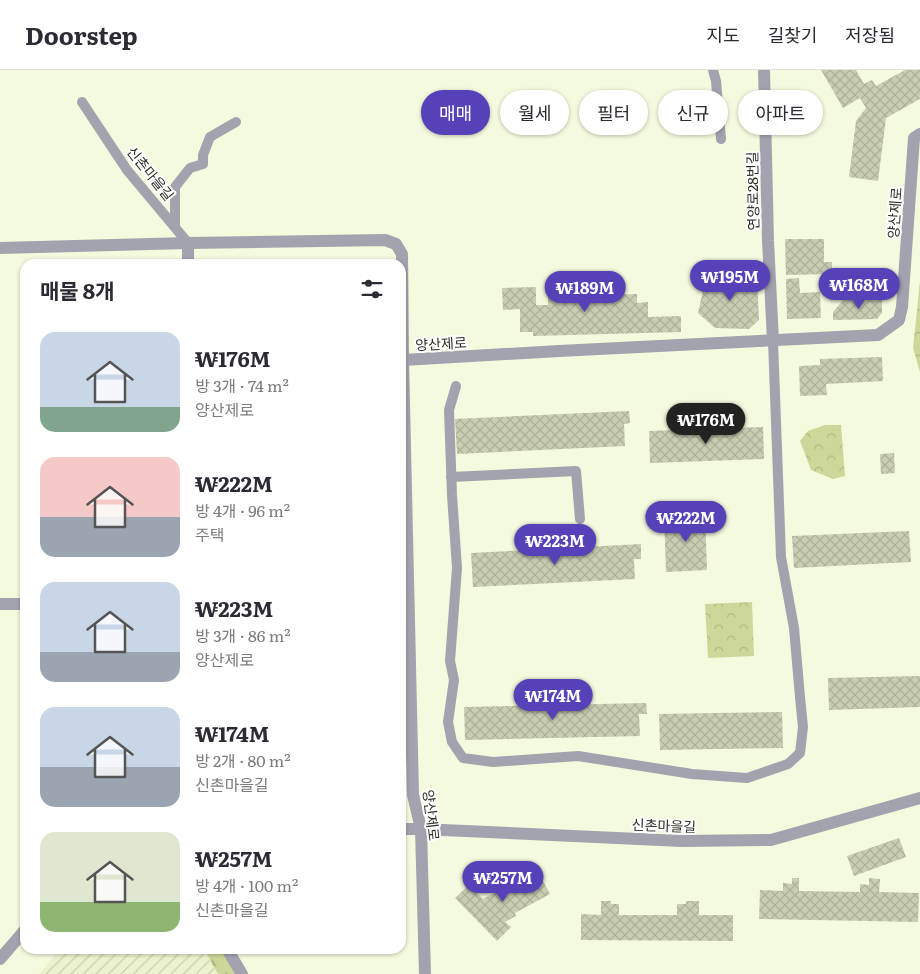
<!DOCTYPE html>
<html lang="ko">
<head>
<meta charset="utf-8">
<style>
	body { margin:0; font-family:Literata,"Noto Sans KR",serif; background:#f7f7f7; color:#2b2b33; height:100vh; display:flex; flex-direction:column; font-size:19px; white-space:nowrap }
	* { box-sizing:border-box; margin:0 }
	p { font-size:16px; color:#7c7c81 }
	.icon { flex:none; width:28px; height:28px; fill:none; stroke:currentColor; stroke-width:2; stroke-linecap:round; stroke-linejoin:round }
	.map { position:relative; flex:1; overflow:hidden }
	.sheet { position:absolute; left:20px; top:189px; width:386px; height:695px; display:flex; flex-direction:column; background:#fff; border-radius:15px; box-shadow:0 1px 4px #0004 }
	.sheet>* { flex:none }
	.guide { position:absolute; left:421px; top:20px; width:424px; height:45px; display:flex; gap:10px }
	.price { position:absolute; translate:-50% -42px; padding:0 11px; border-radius:18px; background:#5641b9; color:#fff; font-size:16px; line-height:32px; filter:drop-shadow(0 1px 2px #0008) }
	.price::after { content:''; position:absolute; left:50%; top:30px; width:15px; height:11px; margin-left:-8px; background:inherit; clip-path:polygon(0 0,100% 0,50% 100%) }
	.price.active { background:#222; color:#fff }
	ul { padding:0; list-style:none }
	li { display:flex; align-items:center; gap:15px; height:125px; padding:0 20px }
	li span { display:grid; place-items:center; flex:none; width:140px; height:100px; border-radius:15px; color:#555 }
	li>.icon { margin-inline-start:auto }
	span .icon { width:60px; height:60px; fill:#fffc; stroke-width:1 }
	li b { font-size:21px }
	h2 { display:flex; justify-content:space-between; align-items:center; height:60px; padding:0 20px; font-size:21px }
	.chip { padding:0 18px; border-radius:22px; background:#fff; box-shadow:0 1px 4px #0004; font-size:18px; line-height:45px }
	.chip.active { background:#5641b9; color:#fff }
	header { display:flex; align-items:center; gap:30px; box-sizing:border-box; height:70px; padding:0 25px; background:#fff; border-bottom:1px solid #e1e1e2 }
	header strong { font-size:24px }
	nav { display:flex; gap:28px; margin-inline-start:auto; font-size:18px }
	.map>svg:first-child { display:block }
	.industrial { fill:url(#industrial-furrows) }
	.forest { fill:url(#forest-firs) }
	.park { fill:url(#park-crowns) }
	.building { fill:url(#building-cross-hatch) }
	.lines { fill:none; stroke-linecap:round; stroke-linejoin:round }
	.service { stroke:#a2a3af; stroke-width:10 }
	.minor { stroke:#a2a3af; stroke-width:12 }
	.labels { text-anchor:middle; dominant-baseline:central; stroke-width:4; stroke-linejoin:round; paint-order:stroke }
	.street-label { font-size:14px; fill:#2c2e23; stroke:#fff }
</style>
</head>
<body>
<header>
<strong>Doorstep</strong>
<nav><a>지도</a><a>길찾기</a><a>저장됨</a></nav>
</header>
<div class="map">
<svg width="920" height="904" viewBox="0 0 920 904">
	<defs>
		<pattern id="industrial-furrows" width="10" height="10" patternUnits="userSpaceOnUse" patternTransform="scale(1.25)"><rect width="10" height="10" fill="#ebf2cd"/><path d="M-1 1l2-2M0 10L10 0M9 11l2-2" fill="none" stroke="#cad0b0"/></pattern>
		<pattern id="forest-firs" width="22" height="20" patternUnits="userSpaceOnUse" patternTransform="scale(1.25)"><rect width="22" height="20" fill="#ccd799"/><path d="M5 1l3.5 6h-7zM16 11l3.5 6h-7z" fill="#afb984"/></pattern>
		<pattern id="park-crowns" width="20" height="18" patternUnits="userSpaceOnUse" patternTransform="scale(1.25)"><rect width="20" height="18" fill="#ccd799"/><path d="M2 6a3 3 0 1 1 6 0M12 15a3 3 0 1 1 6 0" fill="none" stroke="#afb984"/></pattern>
		<pattern id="building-cross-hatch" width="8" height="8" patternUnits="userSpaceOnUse" patternTransform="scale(1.25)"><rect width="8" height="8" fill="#c9ceb3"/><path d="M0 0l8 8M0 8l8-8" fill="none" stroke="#adb19a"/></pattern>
	</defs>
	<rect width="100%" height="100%" fill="#f4fadd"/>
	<path class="industrial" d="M60 879H204L218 904H39Z"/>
	<path class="forest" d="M204 879H222L236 904H218Z"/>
	<g class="park">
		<path d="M920 211V302L913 278Z"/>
		<path d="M825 355H841L845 406 833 409 811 400 800 371 808 361Z"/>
		<path d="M752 532 754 586 708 588 705 534Z"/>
	</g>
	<g class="building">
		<path d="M821 0H856L864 14 872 10 876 16 905 0H920V29L886 48 878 111 849 107 856 51 866 38 860 28 843 38Z"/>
		<path d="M785 169H824V192H832V204L786 205Z"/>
		<path d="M707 203 740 206 757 209 759 250 749 259 715 258 698 243Z"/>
		<path d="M799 208 800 223 820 222 821 248 787 249 786 209Z"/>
		<path d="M536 217V235H548V221L600 219 601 225 637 224V233L648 232V247L681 246V262L533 266V262H520V239L503 240 502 218Z"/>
		<path d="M844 229H882V243L877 249 833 250V242Z"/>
		<path d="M882 287 883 311 826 314 827 325 800 326 799 296 820 295V289Z"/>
		<path d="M629 341 630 353 624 354 625 376 457 384 455 349Z"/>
		<path d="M763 357 764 389 650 393 649 361Z"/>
		<path d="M894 383 895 403 881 404 880 384Z"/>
		<path d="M705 443 707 500 666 502 664 445Z"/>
		<path d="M909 461 911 492 794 498 792 466Z"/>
		<path d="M641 474V489H634L635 509 473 517 471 483Z"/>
		<path d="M920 606V637L829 640 828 608Z"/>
		<path d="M646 633 647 644H639L640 666 465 670 464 637Z"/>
		<path d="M782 642 783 678 660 680 659 644Z"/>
		<path d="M899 768 906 787 854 806 847 786Z"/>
		<path d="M537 800 550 824 515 843 516 846 505 852 511 857 497 871 455 828 469 815 483 829Z"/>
		<path d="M792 808H799V821L860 822V814L869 815V808L880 809 879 822 919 823 918 852 759 849 760 820 783 821V813L792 814Z"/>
		<path d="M401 810H403L406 868 401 864Z"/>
		<path d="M601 831H611V834H619V845H677V834H686V831H699V845H733V871L581 870V844L601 845Z"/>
	</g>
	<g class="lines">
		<g class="service">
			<path d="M713 0 716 11 721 69"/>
			<path d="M82 32 127 100 188 173"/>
			<path d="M175 156V117L190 98 203 94V85L210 67 236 52"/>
			<path d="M456 316 449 340 452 425 457 498 450 591 454 610 448 652 452 672 463 688 493 692 578 686 692 704 747 708 788 694 800 683 803 657 800 627 794 558 781 487 773 271"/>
			<path d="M451 407 576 401 580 449"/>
		</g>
		<g class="minor">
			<path d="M764 0 768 171 773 271"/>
			<path d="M188 173V194"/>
			<path d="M0 178 188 173 385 170 396 174 402 184 403 290"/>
			<path d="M0 534H25"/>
			<path d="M401 759H421L682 771 771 770 920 728"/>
			<path d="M227 879 242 904"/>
			<path d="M0 889 25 860"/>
			<path d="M425 904 421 759 413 725 403 290 559 281 878 265 899 250 902 237 914 68 920 64"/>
		</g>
	</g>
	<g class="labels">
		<g class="street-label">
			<text transform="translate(151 103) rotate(51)">신촌마을길</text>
			<text transform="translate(752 121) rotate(-91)">연양로28번길</text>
			<text transform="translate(894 143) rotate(-86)">양산제로</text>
			<text transform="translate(441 273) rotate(-3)">양산제로</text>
			<text transform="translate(432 745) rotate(83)">양산제로</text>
			<text transform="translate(664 755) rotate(2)">신촌마을길</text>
		</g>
	</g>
</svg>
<b class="price" style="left:730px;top:232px">₩195M</b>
<b class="price" style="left:859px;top:240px">₩168M</b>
<b class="price" style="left:585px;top:243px">₩189M</b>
<b class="price active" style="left:706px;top:375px">₩176M</b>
<b class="price" style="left:686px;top:473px">₩222M</b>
<b class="price" style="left:555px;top:496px">₩223M</b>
<b class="price" style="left:553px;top:651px">₩174M</b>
<b class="price" style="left:503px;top:833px">₩257M</b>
<div class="guide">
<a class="chip active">매매</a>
<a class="chip">월세</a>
<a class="chip">필터</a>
<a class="chip">신규</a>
<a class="chip">아파트</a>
</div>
<section class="sheet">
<h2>매물 8개<svg class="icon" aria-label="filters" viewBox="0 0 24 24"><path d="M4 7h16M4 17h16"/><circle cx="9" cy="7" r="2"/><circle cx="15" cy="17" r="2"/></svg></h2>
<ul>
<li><span style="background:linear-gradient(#c9d6e8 75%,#7fa58c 0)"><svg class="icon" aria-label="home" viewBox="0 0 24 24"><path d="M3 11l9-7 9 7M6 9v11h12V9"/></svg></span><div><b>₩176M</b><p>방 3개 · 74 m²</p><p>양산제로</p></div></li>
<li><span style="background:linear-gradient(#f6c9c9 60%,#9aa5b1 0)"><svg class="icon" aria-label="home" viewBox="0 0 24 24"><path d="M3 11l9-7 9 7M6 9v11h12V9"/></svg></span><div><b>₩222M</b><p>방 4개 · 96 m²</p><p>주택</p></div></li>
<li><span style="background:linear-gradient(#c9d6e8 70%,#9aa5b1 0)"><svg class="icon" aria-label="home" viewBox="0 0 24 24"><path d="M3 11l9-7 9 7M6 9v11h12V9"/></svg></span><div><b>₩223M</b><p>방 3개 · 86 m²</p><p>양산제로</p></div></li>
<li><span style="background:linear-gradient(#c9d6e8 60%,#9aa5b1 0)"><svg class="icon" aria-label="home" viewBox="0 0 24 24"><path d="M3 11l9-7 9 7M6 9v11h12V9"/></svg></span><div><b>₩174M</b><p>방 2개 · 80 m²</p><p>신촌마을길</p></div></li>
<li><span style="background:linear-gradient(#dfe7d0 70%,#8fb573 0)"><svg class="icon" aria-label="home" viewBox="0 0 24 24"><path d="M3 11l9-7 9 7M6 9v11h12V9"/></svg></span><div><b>₩257M</b><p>방 4개 · 100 m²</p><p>신촌마을길</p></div></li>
</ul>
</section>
</div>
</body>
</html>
